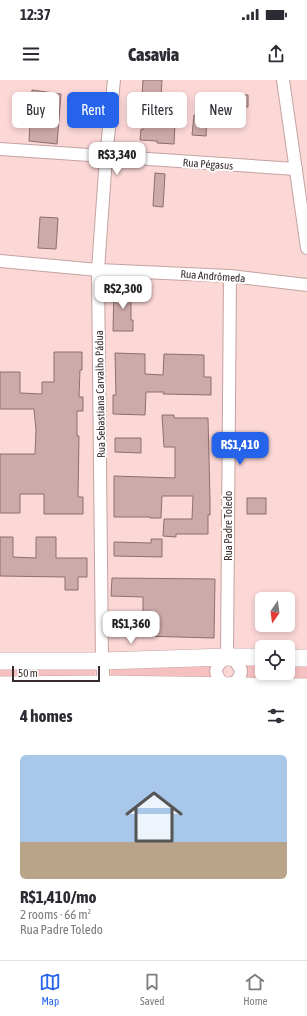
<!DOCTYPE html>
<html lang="en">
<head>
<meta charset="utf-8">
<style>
	body { margin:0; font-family:"Asap Condensed",sans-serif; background:#f2f2f3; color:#2b2b33; height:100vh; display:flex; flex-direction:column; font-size:15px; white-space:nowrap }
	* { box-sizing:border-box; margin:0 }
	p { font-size:13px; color:#7c7c81 }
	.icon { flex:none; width:22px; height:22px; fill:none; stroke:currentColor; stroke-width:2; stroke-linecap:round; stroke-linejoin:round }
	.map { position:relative; height:612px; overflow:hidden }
	.drawer { display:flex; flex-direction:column; background:#fff; flex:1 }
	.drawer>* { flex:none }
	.guide { position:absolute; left:12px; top:12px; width:283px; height:36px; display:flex; gap:8px }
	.needle { width:26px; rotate:194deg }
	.tools { position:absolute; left:255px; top:512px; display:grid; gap:8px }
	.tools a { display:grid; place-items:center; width:40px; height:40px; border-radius:6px; background:#fff; box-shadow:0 2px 6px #0003; font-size:20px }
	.scale { position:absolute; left:12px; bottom:10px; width:88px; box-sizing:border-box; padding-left:4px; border:2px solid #392b2b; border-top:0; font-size:11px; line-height:14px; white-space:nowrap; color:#392b2b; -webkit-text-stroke:3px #fff; paint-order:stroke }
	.price { position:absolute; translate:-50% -34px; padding:0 9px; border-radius:8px; background:#fff; color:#222; font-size:13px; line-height:26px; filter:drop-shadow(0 1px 2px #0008) }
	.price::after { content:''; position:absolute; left:50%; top:24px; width:12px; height:9px; margin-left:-6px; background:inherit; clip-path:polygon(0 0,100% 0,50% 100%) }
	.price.active { background:#2563eb; color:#fff }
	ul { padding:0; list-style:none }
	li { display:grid; align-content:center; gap:8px; height:212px; padding:0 20px }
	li+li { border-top:1px solid #e1e1e2 }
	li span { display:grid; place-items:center; height:124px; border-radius:6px; color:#555 }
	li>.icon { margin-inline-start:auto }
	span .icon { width:72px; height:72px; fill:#fffc; stroke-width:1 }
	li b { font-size:17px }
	h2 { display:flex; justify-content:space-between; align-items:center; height:48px; padding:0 20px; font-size:17px }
	.chip { padding:0 14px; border-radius:6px; background:#fff; box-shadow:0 2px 6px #0003; font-size:14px; line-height:36px }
	.chip.active { background:#2563eb; color:#fff }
	.status { display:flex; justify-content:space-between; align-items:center; height:28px; padding:0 20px; background:#fff; direction:ltr }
	.status svg { height:11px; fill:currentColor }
	header { display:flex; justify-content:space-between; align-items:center; height:52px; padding:0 20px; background:#fff; font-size:18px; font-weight:800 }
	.tab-bar { display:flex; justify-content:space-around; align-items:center; height:56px; border-top:1px solid #e1e1e2; background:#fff; font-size:11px; color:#7c7c81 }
	.tab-bar a { display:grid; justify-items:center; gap:2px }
	.tab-bar .active { color:#2563eb }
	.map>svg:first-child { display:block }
	.green { fill:#f7c0c0 }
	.building { fill:#ccaaa9; stroke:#8e6e6e }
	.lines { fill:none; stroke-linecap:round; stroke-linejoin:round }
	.street-casing { stroke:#c5a3a2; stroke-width:14 }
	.secondary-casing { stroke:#c5a3a2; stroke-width:18 }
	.street { stroke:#fff; stroke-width:12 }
	.secondary { stroke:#fff; stroke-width:17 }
	.labels { text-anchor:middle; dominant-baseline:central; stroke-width:4; stroke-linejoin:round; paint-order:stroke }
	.street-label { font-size:11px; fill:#392b2b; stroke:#fff }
</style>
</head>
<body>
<div class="status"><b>12:37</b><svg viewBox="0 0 49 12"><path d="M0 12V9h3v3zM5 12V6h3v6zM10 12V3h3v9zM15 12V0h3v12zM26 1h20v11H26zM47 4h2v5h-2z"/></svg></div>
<header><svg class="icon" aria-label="menu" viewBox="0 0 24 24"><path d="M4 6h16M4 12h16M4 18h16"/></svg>Casavia<svg class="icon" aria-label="share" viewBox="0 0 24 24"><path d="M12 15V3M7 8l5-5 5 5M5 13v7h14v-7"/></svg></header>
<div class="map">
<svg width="307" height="612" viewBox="0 0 307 612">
	<rect width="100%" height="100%" fill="#fbd7d6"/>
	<g class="green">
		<path d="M241 581H262V593H288V581H307V602L241 601Z"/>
		<path d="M111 584 213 585V597L111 596Z"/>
		<path d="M0 586H95V598L0 599Z"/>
	</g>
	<g class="building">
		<path d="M143 0H162L161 17H157L156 43 175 44 174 64 157 63V61L140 60 141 49 143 50 145 16H142Z"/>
		<path d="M32 10 61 14 57 64 29 61Z"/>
		<path d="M229 14 248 15V27L229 26Z"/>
		<path d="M194 35H207L206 56 192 55Z"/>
		<path d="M155 93 165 94 163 127 153 126Z"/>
		<path d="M40 137 58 138 56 169 38 168Z"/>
		<path d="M114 207H131V240H133V251H113Z"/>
		<path d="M54 272H82V290H80L79 317H83V331H77V356H79L78 417H83V434H44V414H20V433H0V374H35L36 350 34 329H0V292H20V313L42 314V302H54Z"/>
		<path d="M115 273 145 274V294L163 295 164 274 204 275V297H211V315L163 314 164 312H146L145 335 113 334V315H116Z"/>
		<path d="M162 335H174V338H208L210 420V435H208V454H176V457L163 456 164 439H192L193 416H162L161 438H150V437H114V396L175 398V367H164Z"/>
		<path d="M115 358H141V373L115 372Z"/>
		<rect x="247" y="418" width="19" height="16"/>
		<path d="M0 457H13V477L36 478V457H56V478H87V497H78V510H65V497L0 496Z"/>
		<path d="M151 459H162V477L114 476V462L151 463Z"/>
		<path d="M112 498 215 499 214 558 143 556V517L111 516Z"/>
	</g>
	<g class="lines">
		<g class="street-casing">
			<g id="street">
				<path d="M283 0 307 168"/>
				<path d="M0 69 296 89"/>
				<path d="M0 181 98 190 230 196 307 205"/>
				<path d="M227 577 230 196"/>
				<path d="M227 577 236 582 241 590C241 599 236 602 228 605"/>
				<path d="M104 604 102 581 98 190 106 77 114 0"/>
				<path d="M227 606C212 595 213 587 227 577"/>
			</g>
		</g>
		<g class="secondary-casing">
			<g id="secondary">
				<path d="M288 578H307"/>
				<path d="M0 581H102L227 577H262"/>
				<path d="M0 605 104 604 307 607"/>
			</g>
		</g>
		<use href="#street" class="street"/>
		<use href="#secondary" class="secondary"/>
	</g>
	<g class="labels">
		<g class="street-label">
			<text transform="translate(208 84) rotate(4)">Rua Pégasus</text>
			<text transform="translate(213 196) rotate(4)">Rua Andrômeda</text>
			<text transform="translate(100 314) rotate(-91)">Rua Sebastiana Carvalho Pádua</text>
			<text transform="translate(228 446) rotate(-90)">Rua Padre Toledo</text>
		</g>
	</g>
</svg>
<div class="tools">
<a><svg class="needle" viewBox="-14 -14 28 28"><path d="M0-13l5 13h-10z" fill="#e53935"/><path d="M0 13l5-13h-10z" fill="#7c7c81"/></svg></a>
<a><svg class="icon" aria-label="locate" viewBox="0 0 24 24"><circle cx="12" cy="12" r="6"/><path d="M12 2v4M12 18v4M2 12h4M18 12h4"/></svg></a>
</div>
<div class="scale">50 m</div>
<b class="price" style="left:117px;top:96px">R$3,340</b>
<b class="price" style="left:123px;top:230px">R$2,300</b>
<b class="price active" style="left:240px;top:386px">R$1,410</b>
<b class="price" style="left:131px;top:565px">R$1,360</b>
<div class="guide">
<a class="chip">Buy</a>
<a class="chip active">Rent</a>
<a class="chip">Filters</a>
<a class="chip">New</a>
</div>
</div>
<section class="drawer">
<h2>4 homes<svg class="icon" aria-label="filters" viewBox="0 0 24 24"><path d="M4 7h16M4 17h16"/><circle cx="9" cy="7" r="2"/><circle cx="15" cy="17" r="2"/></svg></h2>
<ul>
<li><span style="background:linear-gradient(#a9c7e8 70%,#b9a48a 0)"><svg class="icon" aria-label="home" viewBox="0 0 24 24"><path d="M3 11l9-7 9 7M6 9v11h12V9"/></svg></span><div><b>R$1,410/mo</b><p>2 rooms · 66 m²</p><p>Rua Padre Toledo</p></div></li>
</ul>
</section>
<nav class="tab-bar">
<a class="active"><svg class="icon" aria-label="map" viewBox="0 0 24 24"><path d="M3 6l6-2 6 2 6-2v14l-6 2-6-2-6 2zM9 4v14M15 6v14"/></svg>Map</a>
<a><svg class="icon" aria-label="saved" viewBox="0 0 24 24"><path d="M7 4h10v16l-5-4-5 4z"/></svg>Saved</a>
<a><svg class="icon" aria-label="home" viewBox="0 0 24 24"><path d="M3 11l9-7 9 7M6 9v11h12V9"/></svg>Home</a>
</nav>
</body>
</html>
